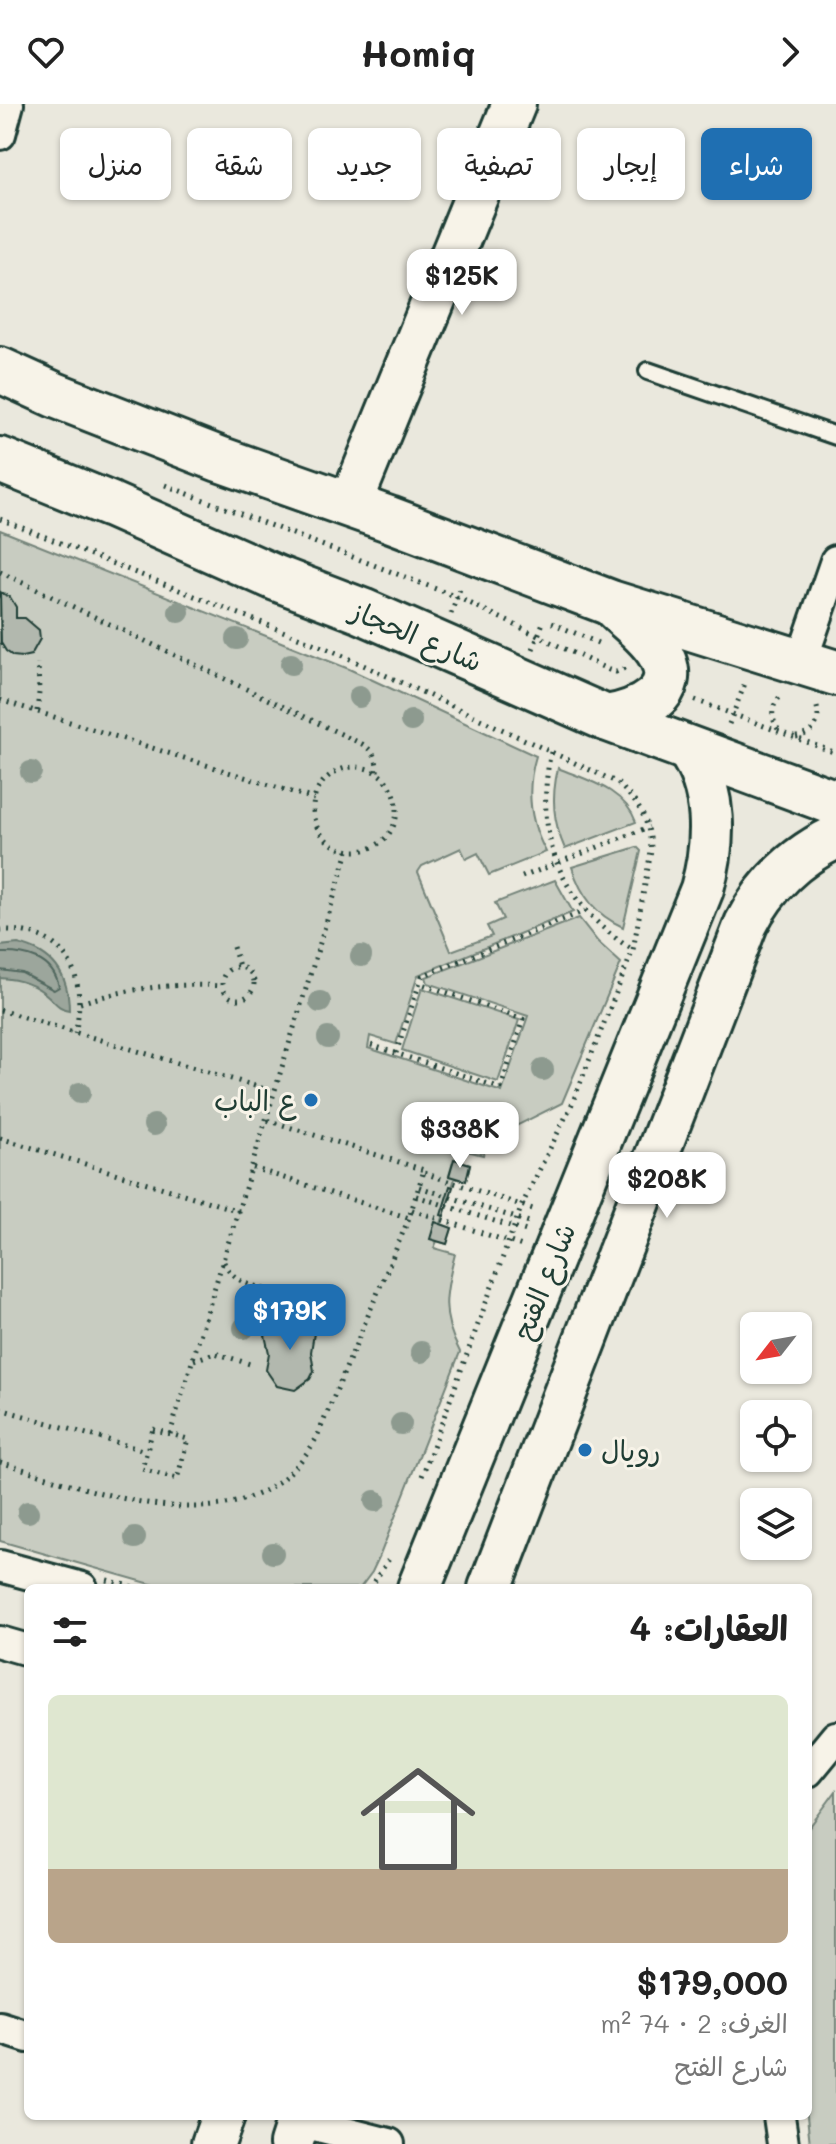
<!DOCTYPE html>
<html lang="ar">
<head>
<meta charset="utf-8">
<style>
	body { margin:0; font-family:Mali,"Playpen Sans Arabic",sans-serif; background:#f6f6f6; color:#222; direction:rtl; height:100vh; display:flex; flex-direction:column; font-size:30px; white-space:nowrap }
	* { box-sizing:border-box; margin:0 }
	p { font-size:26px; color:#767676 }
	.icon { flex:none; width:44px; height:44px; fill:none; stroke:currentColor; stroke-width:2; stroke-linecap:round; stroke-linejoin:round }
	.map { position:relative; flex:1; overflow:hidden; direction:ltr }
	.drawer { position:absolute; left:24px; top:1480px; width:788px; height:536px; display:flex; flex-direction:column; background:#fff; border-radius:12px; box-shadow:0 2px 6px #0004; direction:rtl }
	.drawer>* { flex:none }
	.hud { position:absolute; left:24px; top:24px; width:788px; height:72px; direction:rtl; display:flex; gap:16px }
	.needle { width:52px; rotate:239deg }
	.fabs { position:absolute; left:740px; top:1208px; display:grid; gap:16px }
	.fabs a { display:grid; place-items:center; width:72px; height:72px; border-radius:12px; background:#fff; box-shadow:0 2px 6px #0004; font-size:40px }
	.price { position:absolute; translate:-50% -68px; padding:0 18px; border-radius:16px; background:#fff; color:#222; font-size:26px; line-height:52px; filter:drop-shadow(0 2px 4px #0008) }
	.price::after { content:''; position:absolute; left:50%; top:48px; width:24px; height:18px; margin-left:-12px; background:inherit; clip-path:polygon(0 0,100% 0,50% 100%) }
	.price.selected { background:#1f6fb2; color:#fff }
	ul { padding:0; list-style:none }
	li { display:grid; align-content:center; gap:16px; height:424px; padding:0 24px }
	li+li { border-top:2px solid #e0e0e0 }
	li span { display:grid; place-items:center; height:248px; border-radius:12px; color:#555 }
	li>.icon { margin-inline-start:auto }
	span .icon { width:144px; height:144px; fill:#fffc; stroke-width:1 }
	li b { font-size:34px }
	h2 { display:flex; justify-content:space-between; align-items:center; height:96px; padding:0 24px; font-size:34px }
	.pill { padding:0 28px; border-radius:12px; background:#fff; box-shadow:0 2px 6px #0004; font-size:28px; line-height:72px }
	.pill.selected { background:#1f6fb2; color:#fff }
	header { display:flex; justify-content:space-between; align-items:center; height:104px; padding:0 24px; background:#fff; font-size:36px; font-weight:700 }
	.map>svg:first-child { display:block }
	.green { fill:#c8ccc1; stroke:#74847a; stroke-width:2 }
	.water { fill:#9ca69c; stroke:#6a7c72; stroke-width:2 }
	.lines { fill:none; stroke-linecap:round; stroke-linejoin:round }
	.shore { stroke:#51675e; stroke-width:2 }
	.building { fill:#b2b8ae; stroke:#1f3d34; stroke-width:2 }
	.lane-casing { stroke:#1f3d34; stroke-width:22 }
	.street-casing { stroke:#1f3d34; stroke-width:36 }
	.secondary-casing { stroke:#1f3d34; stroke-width:48 }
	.primary-casing { stroke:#1f3d34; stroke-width:50 }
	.path { stroke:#1f3d34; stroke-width:5; stroke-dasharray:2 6; stroke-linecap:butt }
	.lane { stroke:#f7f3e8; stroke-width:16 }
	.street { stroke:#f7f3e8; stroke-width:30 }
	.secondary { stroke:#f7f3e8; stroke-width:42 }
	.primary { stroke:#f7f3e8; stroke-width:44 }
	.tree { fill:#8d9a8f }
	.poi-dot { fill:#1f6fb2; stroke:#f7f3e8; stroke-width:3 }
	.labels { text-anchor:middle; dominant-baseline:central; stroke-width:6; stroke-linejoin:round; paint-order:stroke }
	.street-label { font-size:28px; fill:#1f3d34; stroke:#f7f3e8 }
	.poi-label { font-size:28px; fill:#1f3d34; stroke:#f7f3e8; text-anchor:end }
</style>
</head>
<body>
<header><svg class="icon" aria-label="forward" viewBox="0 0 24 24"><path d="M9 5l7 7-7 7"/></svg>Homiq<svg class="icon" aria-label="heart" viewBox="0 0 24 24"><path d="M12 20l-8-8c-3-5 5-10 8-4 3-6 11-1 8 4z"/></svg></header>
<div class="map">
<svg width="836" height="2040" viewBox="0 0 836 2040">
	<rect width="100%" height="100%" fill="#eae8dd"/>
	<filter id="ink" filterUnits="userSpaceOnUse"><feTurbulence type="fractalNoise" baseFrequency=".0125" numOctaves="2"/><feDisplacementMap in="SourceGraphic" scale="16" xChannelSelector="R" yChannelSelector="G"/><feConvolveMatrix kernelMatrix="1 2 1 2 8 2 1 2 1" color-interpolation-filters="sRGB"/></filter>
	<g filter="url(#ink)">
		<g class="green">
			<path d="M0 426 349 565 536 652C526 685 529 717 546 748L489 771 478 749 466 755 461 744 422 762 418 768 451 847 492 832 487 822 503 815 495 799 555 776 573 808 418 871 396 940 370 932 368 944 502 988 528 912 428 879 426 873 579 814 598 838 621 859 562 999 486 1037 483 1051 463 1046 460 1057 470 1060 466 1077 455 1074 441 1120 452 1124 447 1140 437 1137 434 1144 455 1150C445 1189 440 1211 460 1248L380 1451 372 1468 360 1484H165L0 1437Z"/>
			<path d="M558 664C589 677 624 685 636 718L565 745C553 718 551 694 558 664Z"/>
			<path d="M637 743 641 747 623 823C596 811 581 792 572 763Z"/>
			<path d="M422 884 519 916 498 978 402 946Z"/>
			<path d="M836 1687V2040H810L807 2012 808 1725Z"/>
		</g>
		<path class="water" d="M18 840C53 848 69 870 69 906 58 904 56 899 48 892 35 880 17 875 0 874V842Z"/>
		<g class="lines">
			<path class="shore" d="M0 849C25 848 53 854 59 883L54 886 22 869 0 866"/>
		</g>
		<g class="building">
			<path d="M0 488 10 493 16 503V514H25L39 526 40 535 31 551 22 553 13 552 6 547 1 539Z"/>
			<path d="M454 1055 470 1060 466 1077 449 1072Z"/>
			<path d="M450 1082 453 1083 444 1112 441 1111Z"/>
			<path d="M435 1118 452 1124 447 1140 430 1135Z"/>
			<path d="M285 1210 303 1214 314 1229 311 1248 314 1267 310 1275 295 1286 277 1282 266 1266 269 1249 265 1231 276 1214Z"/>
		</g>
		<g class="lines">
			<g class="lane-casing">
				<path id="lane" d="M648 267 836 332"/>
			</g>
			<g class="street-casing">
				<g id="street">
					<path d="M0 30 8 0"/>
					<path d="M801 558 836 457"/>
					<path d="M0 1462 82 1484"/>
					<path d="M0 1538 28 1546"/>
					<path d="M808 1667 836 1633"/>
					<path d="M0 1924 28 1933"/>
					<path d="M779 2012 783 2040"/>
					<path d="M299 2017 389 2040"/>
				</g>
			</g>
			<g class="secondary-casing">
				<g id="secondary">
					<path d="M350 401 514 0"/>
					<path d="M419 1484 702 785C715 739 717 685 687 644"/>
					<path d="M490 1484 746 820C766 780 796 752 836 733"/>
					<path d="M213 2040 223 2012"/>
					<path d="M291 2040 300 2012"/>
				</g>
			</g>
			<g class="primary-casing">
				<g id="primary">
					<path d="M0 266 55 291 219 355 389 415 611 499 836 569"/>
					<path d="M0 356 111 401 276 474 362 507 606 614 836 699"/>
					<path d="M606 614C637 609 683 590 660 550 650 532 630 518 616 504"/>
				</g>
			</g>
			<g class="path">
				<path d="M165 381 457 493 609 566 616 568 623 565 625 560"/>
				<path d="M0 415 333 547 616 678C638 697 651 718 651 747L633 846 572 1000 522 1101 421 1375"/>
				<path d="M0 468 362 640C374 647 378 656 377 670"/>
				<path d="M451 510 461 482"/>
				<path d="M552 519 598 539"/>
				<path d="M533 545 544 516"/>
				<path d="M0 596 314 695"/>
				<path d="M695 596 836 649"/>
				<path d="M37 607 39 589 38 559"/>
				<path d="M729 620 746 577"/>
				<path d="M778 625C770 612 771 601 782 591"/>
				<path d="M796 633C814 630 822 617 816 600"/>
				<path d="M551 648C533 731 560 800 633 846"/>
				<circle cx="355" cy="705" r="42"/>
				<path d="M522 773 649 723"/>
				<path d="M0 826C65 824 89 870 75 929"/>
				<path d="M233 843 239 862"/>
				<circle cx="238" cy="879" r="16"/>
				<path d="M80 899C128 884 172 879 222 882"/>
				<path d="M0 906 275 988"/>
				<path d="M371 941 501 984 523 915 419 879"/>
				<path d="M396 949 422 872 585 807"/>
				<path d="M0 1034 239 1107"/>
				<path d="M253 1064 409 1114 424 1066 267 1016"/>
				<path d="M424 1069 536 1106"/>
				<path d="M419 1083 447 1092"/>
				<path d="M416 1092 444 1101"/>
				<path d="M450 1093 529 1118"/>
				<path d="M447 1102 526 1127"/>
				<path d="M412 1106 522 1142"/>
				<path d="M224 1158C239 1189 265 1176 284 1198"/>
				<path d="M194 1256 215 1249 253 1261"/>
				<path d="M0 1305 146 1347"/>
				<path d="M153 1325 188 1335 177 1375 142 1365Z"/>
				<path d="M170 1330 348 747"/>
				<path d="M0 1358C101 1388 249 1454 317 1333L409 1114"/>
				<path d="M107 1476 137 1484"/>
				<path d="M370 1484 389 1455"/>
			</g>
			<use href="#lane" class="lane"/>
			<use href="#street" class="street"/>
			<use href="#secondary" class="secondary"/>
			<use href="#primary" class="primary"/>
		</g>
		<g class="tree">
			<circle cx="179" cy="508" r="11"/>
			<circle cx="237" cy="535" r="11"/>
			<circle cx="291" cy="560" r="11"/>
			<circle cx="359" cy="593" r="11"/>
			<circle cx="411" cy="617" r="11"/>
			<circle cx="31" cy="668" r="11"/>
			<circle cx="361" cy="852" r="11"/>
			<circle cx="320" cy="898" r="11"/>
			<circle cx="328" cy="934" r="11"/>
			<circle cx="543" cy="966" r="11"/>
			<circle cx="80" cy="989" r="11"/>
			<circle cx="154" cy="1021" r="11"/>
			<circle cx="244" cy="1224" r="11"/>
			<circle cx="421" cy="1248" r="11"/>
			<circle cx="401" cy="1320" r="11"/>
			<circle cx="375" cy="1397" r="11"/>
			<circle cx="28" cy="1408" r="11"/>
			<circle cx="135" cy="1434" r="11"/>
			<circle cx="273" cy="1449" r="11"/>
		</g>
	</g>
	<g class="poi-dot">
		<circle cx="311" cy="996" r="8"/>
		<circle cx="585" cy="1346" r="8"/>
	</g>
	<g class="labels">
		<g class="street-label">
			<text transform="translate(417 531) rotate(23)">شارع الحجاز</text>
			<text transform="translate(543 1177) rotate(-68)">شارع الفتح</text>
		</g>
		<g class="poi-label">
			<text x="295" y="996">ع الباب</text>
			<text x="601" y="1346" text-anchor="start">رويال</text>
		</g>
	</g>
</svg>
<div class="fabs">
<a><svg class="needle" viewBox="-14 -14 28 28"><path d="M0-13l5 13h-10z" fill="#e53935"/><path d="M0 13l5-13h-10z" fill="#767676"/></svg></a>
<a><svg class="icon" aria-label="locate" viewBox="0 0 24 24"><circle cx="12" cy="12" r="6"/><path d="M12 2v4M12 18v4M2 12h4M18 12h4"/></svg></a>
<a><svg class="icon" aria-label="layers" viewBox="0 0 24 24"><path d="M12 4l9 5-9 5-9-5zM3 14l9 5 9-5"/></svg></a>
</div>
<b class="price" style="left:462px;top:213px">$125K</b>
<b class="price" style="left:460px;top:1066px">$338K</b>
<b class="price" style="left:667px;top:1116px">$208K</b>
<b class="price selected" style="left:290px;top:1248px">$179K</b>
<div class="hud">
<a class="pill selected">شراء</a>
<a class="pill">إيجار</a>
<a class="pill">تصفية</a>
<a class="pill">جديد</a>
<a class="pill">شقة</a>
<a class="pill">منزل</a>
</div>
<section class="drawer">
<h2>العقارات: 4<svg class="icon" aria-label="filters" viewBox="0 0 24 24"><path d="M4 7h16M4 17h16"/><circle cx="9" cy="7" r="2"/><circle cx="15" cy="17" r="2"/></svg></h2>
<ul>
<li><span style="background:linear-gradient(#dfe7d0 70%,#b9a48a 0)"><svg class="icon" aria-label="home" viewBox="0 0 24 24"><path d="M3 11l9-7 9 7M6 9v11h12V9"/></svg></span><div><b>$179,000</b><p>الغرف: 2 · 74 m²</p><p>شارع الفتح</p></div></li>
</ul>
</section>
</div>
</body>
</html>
